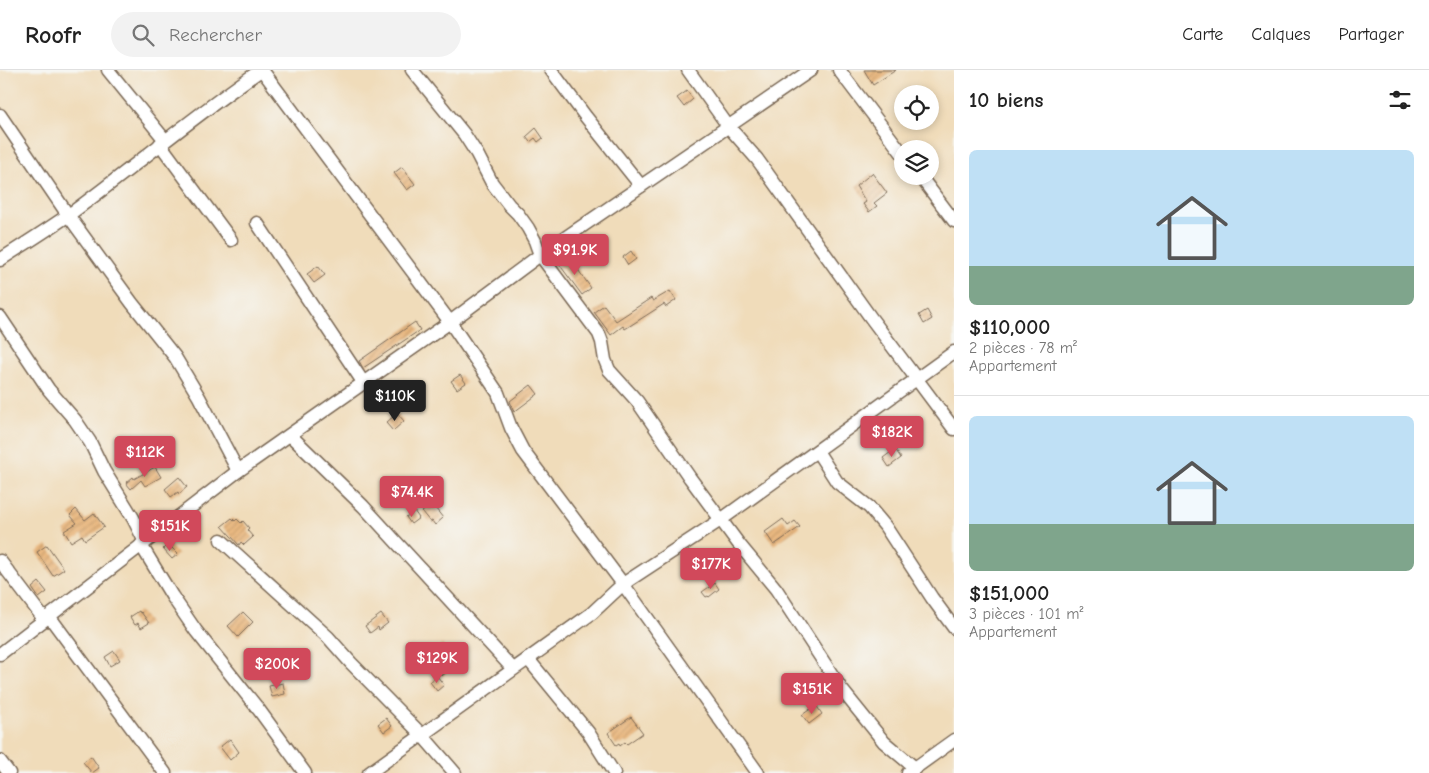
<!DOCTYPE html>
<html lang="fr">
<head>
<meta charset="utf-8">
<style>
	body { margin:0; font-family:"Comic Neue",sans-serif; background:#f2f2f2; color:#222; height:100vh; display:flex; flex-direction:column; font-size:19px; white-space:nowrap }
	* { box-sizing:border-box; margin:0 }
	p { font-size:16px; color:#767676 }
	.icon { flex:none; width:28px; height:28px; fill:none; stroke:currentColor; stroke-width:2; stroke-linecap:round; stroke-linejoin:round }
	.map { position:relative; flex:1; overflow:hidden }
	.drawer { display:flex; flex-direction:column; background:#fff; width:475px }
	.drawer>* { flex:none }
	.tools { position:absolute; left:894px; top:15px; display:grid; gap:10px }
	.tools a { display:grid; place-items:center; width:45px; height:45px; border-radius:50%; background:#fff; box-shadow:0 2px 8px #0003; font-size:25px }
	.price { position:absolute; translate:-50% -42px; padding:0 11px; border-radius:5px; background:#d1495b; color:#fff; font-size:16px; line-height:32px; filter:drop-shadow(0 1px 2px #0008) }
	.price::after { content:''; position:absolute; left:50%; top:30px; width:15px; height:11px; margin-left:-8px; background:inherit; clip-path:polygon(0 0,100% 0,50% 100%) }
	.price.active { background:#222; color:#fff }
	ul { padding:0; list-style:none }
	li { display:grid; align-content:center; gap:10px; height:265px; padding:0 15px }
	li+li { border-top:1px solid #e0e0e0 }
	li span { display:grid; place-items:center; height:155px; border-radius:8px; color:#555 }
	li>.icon { margin-inline-start:auto }
	span .icon { width:90px; height:90px; fill:#fffc; stroke-width:1 }
	li b { font-size:21px }
	h2 { display:flex; justify-content:space-between; align-items:center; height:60px; padding:0 15px; font-size:21px }
	header { display:flex; align-items:center; gap:30px; box-sizing:border-box; height:70px; padding:0 25px; background:#fff; border-bottom:1px solid #e0e0e0 }
	header strong { font-size:24px }
	nav { display:flex; gap:28px; margin-inline-start:auto; font-size:18px }
	.search { width:350px; height:45px; background:#f2f2f2; display:flex; align-items:center; gap:12px; box-sizing:border-box; padding:0 18px; border-radius:28px; color:#767676; font-size:19px }
	main { display:flex; flex:1; min-height:0 }
	.map>svg:first-child { display:block }
	.building { fill:url(#building-hatch) }
	.lines { fill:none; stroke-linecap:round; stroke-linejoin:round }
	.minor-casing { stroke:#7a6855; stroke-width:15 }
	.minor { stroke:#fff; stroke-width:12 }
</style>
</head>
<body>
<header>
<strong>Roofr</strong>
<div class="search"><svg class="icon" aria-label="search" viewBox="0 0 24 24"><circle cx="10" cy="10" r="6"/><path d="M15 15l6 6"/></svg>Rechercher</div>
<nav><a>Carte</a><a>Calques</a><a>Partager</a></nav>
</header>
<main>
<div class="map">
<svg width="954" height="703" viewBox="0 0 954 703">
	<defs>
		<pattern id="building-hatch" width="6" height="6" patternUnits="userSpaceOnUse" patternTransform="scale(1.25)"><rect width="6" height="6" fill="#e9b880"/><path d="M-1 1l2-2M0 6l6-6M5 7l2-2" fill="none" stroke="#c99e6e"/></pattern>
	</defs>
	<rect width="100%" height="100%" fill="#f6f6f2"/>
	<filter id="ink" filterUnits="userSpaceOnUse"><feTurbulence type="fractalNoise" baseFrequency=".02" numOctaves="2"/><feDisplacementMap in="SourceGraphic" scale="10" xChannelSelector="R" yChannelSelector="G"/><feConvolveMatrix kernelMatrix="1 2 1 2 8 2 1 2 1" color-interpolation-filters="sRGB"/></filter>
	<filter id="wash" filterUnits="userSpaceOnUse"><feTurbulence type="fractalNoise" baseFrequency=".0096" numOctaves="4" result="noise"/><feDisplacementMap in="SourceGraphic" scale="20" xChannelSelector="R" yChannelSelector="G"/><feGaussianBlur stdDeviation="1.12" result="paint"/><feColorMatrix in="noise" values="0 0 0 0 0 0 0 0 0 0 0 0 0 0 0 0 0 1.4 0 .05"/><feComposite in="paint" operator="in"/></filter>
	<g filter="url(#wash)">
		<rect width="100%" height="100%" fill="#f0dcba"/>
		<g id="blocks">
			<g class="building">
				<path d="M864 0H896L873 15Z"/>
				<path d="M687 21 693 29 684 37 677 28Z"/>
				<path d="M536 58 543 68 538 72 535 68 530 72 526 67Z"/>
				<path d="M402 97 415 114 407 120 394 103Z"/>
				<path d="M872 103 887 123 874 133 877 136 869 142 863 134 866 132 856 116Z"/>
				<path d="M631 181 636 189 628 195 623 187Z"/>
				<path d="M569 187 591 218 582 225 559 194Z"/>
				<path d="M318 196 325 205 314 213 307 204Z"/>
				<path d="M670 221 676 230 666 237 664 234 625 259 623 256 611 265 594 242 604 235 616 251 651 228 653 231Z"/>
				<path d="M927 240 932 249 924 254 919 245Z"/>
				<path d="M415 252 420 260 363 298 359 291Z"/>
				<path d="M460 305 466 313 457 319 451 311Z"/>
				<path d="M531 315 538 324 514 342 510 331Z"/>
				<path d="M397 343 404 351 393 361 386 353Z"/>
				<path d="M895 379 901 388 889 397 883 388Z"/>
				<path d="M155 397 161 407 145 416 141 410 131 419 126 413 133 407 134 409Z"/>
				<path d="M179 407 187 417 179 424 178 422 171 427 165 419Z"/>
				<path d="M432 434 443 448 435 455 432 451 430 452 422 442Z"/>
				<path d="M76 439 85 450 94 443 104 457 85 470 82 465 71 472 64 461 77 453 70 445Z"/>
				<path d="M414 441 419 448 411 454 406 447Z"/>
				<path d="M232 448 235 451 237 449 241 453 243 451 249 458 247 460 253 467 244 475 241 472 239 475 222 456Z"/>
				<path d="M783 449 788 456 795 451 800 457 774 475 765 462Z"/>
				<path d="M168 474 178 484 172 489 163 479Z"/>
				<path d="M47 475 64 499 53 506 37 482Z"/>
				<path d="M39 512 47 522 39 528 32 518Z"/>
				<path d="M715 513 719 519 709 527 708 526 706 527 702 522Z"/>
				<path d="M139 541 140 543 141 542 149 553 141 558 138 553 135 555 130 547Z"/>
				<path d="M243 542 253 552 238 567 228 556Z"/>
				<path d="M381 544 388 553 379 560 378 557 370 563 365 556Z"/>
				<path d="M442 574 448 582 445 584 453 593 447 598 449 600 442 606 427 587Z"/>
				<path d="M114 581 120 590 110 596 105 587Z"/>
				<path d="M437 606 444 615 437 621 430 612Z"/>
				<path d="M283 613 285 624 272 627 269 616Z"/>
				<path d="M816 635 822 644 809 654 802 645Z"/>
				<path d="M631 647 643 663 627 674 625 672 620 676 619 673 616 675 608 663Z"/>
				<path d="M386 648 392 656 384 662 378 654Z"/>
				<path d="M230 669 239 682 230 690 220 677Z"/>
				<path d="M91 686 99 698 92 703 83 692Z"/>
			</g>
		</g>
	</g>
	<g filter="url(#ink)">
		<use href="#blocks" fill-opacity="0" stroke="#7a6855" stroke-width="1"/>
		<g class="lines">
			<g class="minor-casing">
				<g id="minor">
					<path d="M108 0 165 70"/>
					<path d="M262 0 450 252 498 323 511 358 523 381 623 514 758 703"/>
					<path d="M412 0 464 64 477 84 492 113 509 135 518 144 528 158 535 171 540 185 599 264 602 272 605 290 609 300 637 331 690 408 738 473 776 519 842 620 884 672 915 698"/>
					<path d="M551 0 586 47 641 116"/>
					<path d="M688 0 728 56 757 89 871 248 954 359"/>
					<path d="M839 0 902 83"/>
					<path d="M0 45 68 145 132 233 175 287 199 327 238 401"/>
					<path d="M160 74 231 170"/>
					<path d="M920 106 954 151"/>
					<path d="M257 153 363 312"/>
					<path d="M0 190C23 175 47 160 70 144 134 97 195 45 261 0"/>
					<path d="M0 247 49 320 75 350 90 372 104 401 133 448 145 472"/>
					<path d="M290 365 363 436 513 599"/>
					<path d="M817 381 837 412 869 437 885 456 932 528 954 558"/>
					<path d="M221 470 328 567 351 593 422 665 455 703"/>
					<path d="M141 475 172 526 196 561 259 640 305 703"/>
					<path d="M0 491 44 549"/>
					<path d="M49 546 165 703"/>
					<path d="M0 584 238 401 450 252 540 185 811 0"/>
					<path d="M528 589 588 662 614 703"/>
					<path d="M0 691 9 703"/>
					<path d="M369 703 592 543 623 514 722 449 954 282"/>
					<path d="M908 703 954 670"/>
				</g>
			</g>
			<use href="#minor" class="minor"/>
		</g>
	</g>
</svg>
<div class="tools">
<a><svg class="icon" aria-label="locate" viewBox="0 0 24 24"><circle cx="12" cy="12" r="6"/><path d="M12 2v4M12 18v4M2 12h4M18 12h4"/></svg></a>
<a><svg class="icon" aria-label="layers" viewBox="0 0 24 24"><path d="M12 4l9 5-9 5-9-5zM3 14l9 5 9-5"/></svg></a>
</div>
<b class="price" style="left:575px;top:206px">$91.9K</b>
<b class="price active" style="left:395px;top:352px">$110K</b>
<b class="price" style="left:892px;top:388px">$182K</b>
<b class="price" style="left:145px;top:408px">$112K</b>
<b class="price" style="left:412px;top:448px">$74.4K</b>
<b class="price" style="left:170px;top:482px">$151K</b>
<b class="price" style="left:711px;top:520px">$177K</b>
<b class="price" style="left:437px;top:614px">$129K</b>
<b class="price" style="left:277px;top:620px">$200K</b>
<b class="price" style="left:812px;top:645px">$151K</b>
</div>
<section class="drawer">
<h2>10 biens<svg class="icon" aria-label="filters" viewBox="0 0 24 24"><path d="M4 7h16M4 17h16"/><circle cx="9" cy="7" r="2"/><circle cx="15" cy="17" r="2"/></svg></h2>
<ul>
<li><span style="background:linear-gradient(#bfe0f5 75%,#7fa58c 0)"><svg class="icon" aria-label="home" viewBox="0 0 24 24"><path d="M3 11l9-7 9 7M6 9v11h12V9"/></svg></span><div><b>$110,000</b><p>2 pièces · 78 m²</p><p>Appartement</p></div></li>
<li><span style="background:linear-gradient(#bfe0f5 70%,#7fa58c 0)"><svg class="icon" aria-label="home" viewBox="0 0 24 24"><path d="M3 11l9-7 9 7M6 9v11h12V9"/></svg></span><div><b>$151,000</b><p>3 pièces · 101 m²</p><p>Appartement</p></div></li>
</ul>
</section>
</main>
</body>
</html>
